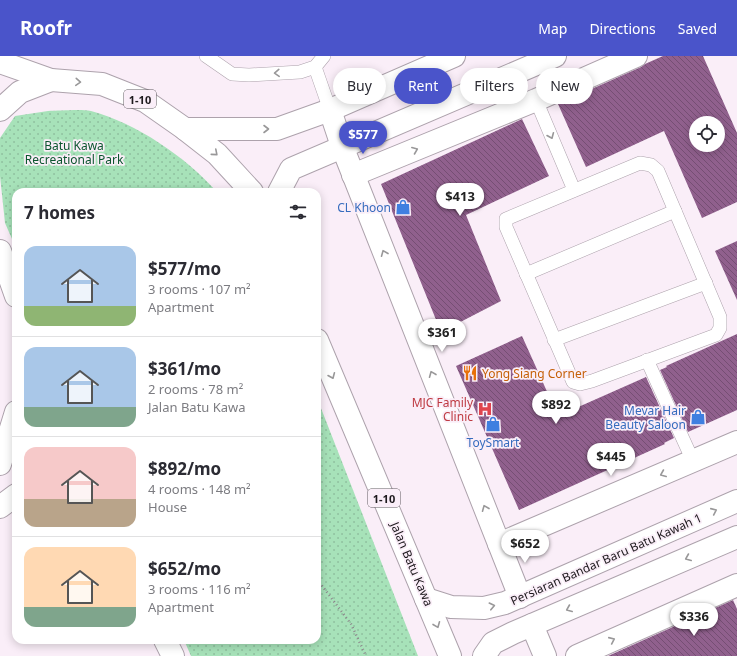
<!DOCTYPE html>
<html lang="en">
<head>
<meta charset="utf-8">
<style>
	body { margin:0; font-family:"Noto Sans",sans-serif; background:#f2f2f3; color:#2b2b33; height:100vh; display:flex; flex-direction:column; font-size:15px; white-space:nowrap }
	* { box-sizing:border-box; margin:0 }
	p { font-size:13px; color:#7c7c81 }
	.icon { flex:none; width:22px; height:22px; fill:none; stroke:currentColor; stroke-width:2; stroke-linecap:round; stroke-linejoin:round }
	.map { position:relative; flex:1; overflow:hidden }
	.drawer { position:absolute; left:12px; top:132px; width:309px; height:456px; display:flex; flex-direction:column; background:#fff; border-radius:12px; box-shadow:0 2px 10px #0003 }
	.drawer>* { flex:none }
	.guide { position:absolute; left:333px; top:12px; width:344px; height:36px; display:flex; gap:8px }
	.tools { position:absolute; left:689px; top:60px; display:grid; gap:8px }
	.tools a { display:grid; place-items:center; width:36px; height:36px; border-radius:50%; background:#fff; box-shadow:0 2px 10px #0003; font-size:20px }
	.price { position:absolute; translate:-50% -34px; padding:0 9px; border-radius:14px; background:#fff; color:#222; font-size:13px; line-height:26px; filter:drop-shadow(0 1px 2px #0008) }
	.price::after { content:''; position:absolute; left:50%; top:24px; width:12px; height:9px; margin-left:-6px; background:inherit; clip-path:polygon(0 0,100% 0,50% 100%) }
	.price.on { background:#4a54ca; color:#fff }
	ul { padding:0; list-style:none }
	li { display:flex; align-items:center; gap:12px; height:100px; padding:0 12px }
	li+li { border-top:1px solid #e1e1e2 }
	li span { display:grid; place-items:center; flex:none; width:112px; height:80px; border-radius:12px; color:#555 }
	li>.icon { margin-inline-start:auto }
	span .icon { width:48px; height:48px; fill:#fffc; stroke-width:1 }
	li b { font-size:17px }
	h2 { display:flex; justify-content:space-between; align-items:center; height:48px; padding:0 12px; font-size:17px }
	.tag { padding:0 14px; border-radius:18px; background:#fff; box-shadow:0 2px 10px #0003; font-size:14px; line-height:36px }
	.tag.on { background:#4a54ca; color:#fff }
	header { display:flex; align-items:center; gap:24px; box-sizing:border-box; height:56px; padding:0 20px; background:#4a54ca; color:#fff }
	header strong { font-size:19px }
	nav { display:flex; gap:22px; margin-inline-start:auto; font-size:14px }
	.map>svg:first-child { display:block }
	.park { fill:url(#park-dots) }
	.building { fill:url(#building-back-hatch); fill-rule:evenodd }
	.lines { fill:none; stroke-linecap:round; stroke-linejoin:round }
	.lane-casing { stroke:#ada2ac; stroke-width:14 }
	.street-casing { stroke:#ada2ac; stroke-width:24 }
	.highway-casing { stroke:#ada2ac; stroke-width:24 }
	.path { stroke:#8c848b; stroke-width:2.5; stroke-dasharray:1 3; stroke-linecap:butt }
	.lane { stroke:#fff; stroke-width:13 }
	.street { stroke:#fff; stroke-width:22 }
	.highway { stroke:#fff; stroke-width:22 }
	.oneway { stroke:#999899 }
	.labels { text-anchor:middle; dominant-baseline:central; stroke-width:3.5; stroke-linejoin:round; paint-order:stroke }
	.shield { fill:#faeef8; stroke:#5f595f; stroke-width:1 }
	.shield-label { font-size:11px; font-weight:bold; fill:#1d191d }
	.park-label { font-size:12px; fill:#0b552e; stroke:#faeef8 }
	.shop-label { font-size:12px; fill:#366cbe; stroke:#faeef8; text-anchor:end }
	.food-label { font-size:12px; fill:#c56008; stroke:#faeef8; text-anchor:start }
	.health-label { font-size:12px; fill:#be3a42; stroke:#faeef8; text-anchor:end }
	.street-label { font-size:12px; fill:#1d191d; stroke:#faeef8 }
</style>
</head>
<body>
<header>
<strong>Roofr</strong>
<nav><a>Map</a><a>Directions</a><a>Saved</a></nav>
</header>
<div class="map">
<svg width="737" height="600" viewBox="0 0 737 600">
	<defs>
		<pattern id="park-dots" width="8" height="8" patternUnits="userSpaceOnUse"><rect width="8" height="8" fill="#a7e2b9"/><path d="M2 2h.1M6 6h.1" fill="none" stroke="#8fc19f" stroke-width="1.8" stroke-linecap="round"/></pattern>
		<pattern id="building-back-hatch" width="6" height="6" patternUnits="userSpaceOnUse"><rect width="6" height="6" fill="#90608d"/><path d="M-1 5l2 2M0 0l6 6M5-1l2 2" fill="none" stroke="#754e73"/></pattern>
	</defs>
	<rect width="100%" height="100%" fill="#faeef8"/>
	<g class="park">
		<path d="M48 55C59 55 80 53 91 55 136 67 186 101 217 136H16V192L5 167 0 120V82L15 60Z"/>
		<path d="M317 342 418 600H191L184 584H317Z"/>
	</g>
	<g class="building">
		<path d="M663 0H703L737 77V146L702 162 664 75 586 111 558 48 641 11 645 8ZM696 67H718V89H696Z"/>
		<path d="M522 63 549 120 466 159 501 245 441 276 381 128Z"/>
		<path d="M737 185V244L715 195Z"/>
		<path d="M737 278V354L688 376 660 314 667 311 666 310Z"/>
		<path d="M522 280 558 360 646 321 674 382 664 387 665 388 519 454 456 310Z"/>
		<path d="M733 544 737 553V600H608Z"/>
	</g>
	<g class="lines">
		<g class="lane-casing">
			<g id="lane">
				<path d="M206 0 232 18 249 19 300 16 315 11 324 0"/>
				<path d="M315 11 330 54"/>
				<path d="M536 44 574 134"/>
				<path d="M640 107 651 109 658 115 720 261V272L716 279 592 325 580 328 573 326 506 171V163Z"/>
				<path d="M526 218 675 155"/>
				<path d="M554 284 706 227"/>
				<path d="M647 304 693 405"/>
			</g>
		</g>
		<g class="street-casing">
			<g id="street">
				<path d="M330 54 342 90 520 541"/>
				<path d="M185 73H277L330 54 454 0"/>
				<path d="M353 119 536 44 636 0"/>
				<path d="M279 136 291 113 555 0"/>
				<path d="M0 408 16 356"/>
				<path d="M0 451 16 439"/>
				<path d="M499 488 737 386"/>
				<path d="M426 543 451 551 484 552 505 547 737 445"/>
				<path d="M532 569 545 600"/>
				<path d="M484 600 493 587 513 577 737 481"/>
				<path d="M577 600 737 529"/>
			</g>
		</g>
		<g class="highway-casing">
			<g id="highway">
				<path d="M0 6 51 24 102 28 145 45 185 73 217 98 252 136"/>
				<path d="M0 54 20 36 51 24"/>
				<path d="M0 195 16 240"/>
				<path d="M317 284 450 600"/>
				<path d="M165 584 173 600"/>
			</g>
		</g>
		<path class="path" d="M317 523 351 568 366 600"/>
		<use href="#lane" class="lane"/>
		<use href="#street" class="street"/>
		<use href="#highway" class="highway"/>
	</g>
	<defs><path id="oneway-chevron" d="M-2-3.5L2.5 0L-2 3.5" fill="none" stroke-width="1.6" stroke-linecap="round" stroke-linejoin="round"/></defs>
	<g class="oneway">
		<use href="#oneway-chevron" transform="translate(277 17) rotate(177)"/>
		<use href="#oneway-chevron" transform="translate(78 26) rotate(4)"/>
		<use href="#oneway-chevron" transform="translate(266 73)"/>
		<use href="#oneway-chevron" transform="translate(551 80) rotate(67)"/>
		<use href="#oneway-chevron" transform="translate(415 94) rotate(-22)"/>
		<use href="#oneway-chevron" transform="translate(215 97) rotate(41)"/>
		<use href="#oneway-chevron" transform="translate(384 197) rotate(-112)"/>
		<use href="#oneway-chevron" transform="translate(432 318) rotate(-112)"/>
		<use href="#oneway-chevron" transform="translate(332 320) rotate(67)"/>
		<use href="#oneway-chevron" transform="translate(663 418) rotate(157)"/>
		<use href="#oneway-chevron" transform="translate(485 452) rotate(-112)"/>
		<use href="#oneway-chevron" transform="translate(714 455) rotate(-24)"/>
		<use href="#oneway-chevron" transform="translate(688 502) rotate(157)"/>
		<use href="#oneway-chevron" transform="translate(492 550) rotate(-13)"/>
		<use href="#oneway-chevron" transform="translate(569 553) rotate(157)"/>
		<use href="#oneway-chevron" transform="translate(437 569) rotate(68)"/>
		<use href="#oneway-chevron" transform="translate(612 584) rotate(-24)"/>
	</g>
	<defs>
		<g id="shop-bare" transform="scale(1.2)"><path d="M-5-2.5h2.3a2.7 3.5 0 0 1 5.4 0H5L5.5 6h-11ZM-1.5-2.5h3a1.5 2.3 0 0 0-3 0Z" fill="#3f7fe0" stroke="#faeef8" stroke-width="2.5" paint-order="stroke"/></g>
		<g id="restaurant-bare" transform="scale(1.2)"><path d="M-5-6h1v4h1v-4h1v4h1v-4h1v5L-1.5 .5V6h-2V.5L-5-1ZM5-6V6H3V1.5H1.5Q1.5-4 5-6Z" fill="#e8710a" stroke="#faeef8" stroke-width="2.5" paint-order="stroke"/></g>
		<g id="hospital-bare" transform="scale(1.2)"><path d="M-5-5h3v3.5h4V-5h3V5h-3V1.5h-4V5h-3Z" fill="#e0444e" stroke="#faeef8" stroke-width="2.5" paint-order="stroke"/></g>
	</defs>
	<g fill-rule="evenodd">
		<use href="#shop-bare" x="403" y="151"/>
		<use href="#restaurant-bare" x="470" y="317"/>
		<use href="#hospital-bare" x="485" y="353"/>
		<use href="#shop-bare" x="698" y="361"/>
		<use href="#shop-bare" x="493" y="368"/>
	</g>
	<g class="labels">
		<g class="shield">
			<rect x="124" y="34" width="32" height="18" rx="3"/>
			<rect x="368" y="433" width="32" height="18" rx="3"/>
		</g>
		<g class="shield-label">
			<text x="140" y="43">1-10</text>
			<text x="384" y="442">1-10</text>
		</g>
		<g class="park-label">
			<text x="74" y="89">Batu Kawa<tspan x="74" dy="14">Recreational Park</tspan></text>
		</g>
		<g class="shop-label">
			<text x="391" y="151">CL Khoon</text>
			<text x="686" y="354">Mevar Hair<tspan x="686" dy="14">Beauty Saloon</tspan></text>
			<text x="493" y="386" text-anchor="middle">ToySmart</text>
		</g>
		<g class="food-label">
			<text x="482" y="317">Yong Siang Corner</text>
		</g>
		<g class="health-label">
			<text x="473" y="346">MJC Family<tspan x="473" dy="14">Clinic</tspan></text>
		</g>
		<g class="street-label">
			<text transform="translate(606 503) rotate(-24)">Persiaran Bandar Baru Batu Kawah 1</text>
			<text transform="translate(412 508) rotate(67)">Jalan Batu Kawa</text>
		</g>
	</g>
</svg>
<div class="tools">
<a><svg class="icon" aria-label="locate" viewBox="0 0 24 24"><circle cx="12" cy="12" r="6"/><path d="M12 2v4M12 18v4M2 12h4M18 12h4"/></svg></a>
</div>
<b class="price on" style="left:363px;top:99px">$577</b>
<b class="price" style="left:460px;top:161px">$413</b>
<b class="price" style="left:442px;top:297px">$361</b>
<b class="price" style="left:556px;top:369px">$892</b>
<b class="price" style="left:611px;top:421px">$445</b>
<b class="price" style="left:525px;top:508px">$652</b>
<b class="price" style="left:694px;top:581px">$336</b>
<div class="guide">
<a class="tag">Buy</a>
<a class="tag on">Rent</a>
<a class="tag">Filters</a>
<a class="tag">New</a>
</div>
<section class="drawer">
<h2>7 homes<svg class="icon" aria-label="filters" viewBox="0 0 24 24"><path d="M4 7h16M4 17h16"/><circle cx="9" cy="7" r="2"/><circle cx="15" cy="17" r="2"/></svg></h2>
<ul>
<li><span style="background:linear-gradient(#a9c7e8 75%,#8fb573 0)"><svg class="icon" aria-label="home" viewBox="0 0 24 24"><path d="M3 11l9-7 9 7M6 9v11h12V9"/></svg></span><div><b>$577/mo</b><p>3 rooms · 107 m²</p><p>Apartment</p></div></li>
<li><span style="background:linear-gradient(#a9c7e8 75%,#7fa58c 0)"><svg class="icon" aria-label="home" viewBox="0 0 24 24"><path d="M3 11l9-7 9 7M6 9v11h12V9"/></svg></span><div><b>$361/mo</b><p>2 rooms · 78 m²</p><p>Jalan Batu Kawa</p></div></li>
<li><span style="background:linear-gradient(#f6c9c9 65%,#b9a48a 0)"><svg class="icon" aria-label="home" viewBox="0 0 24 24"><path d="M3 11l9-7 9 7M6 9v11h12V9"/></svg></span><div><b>$892/mo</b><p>4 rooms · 148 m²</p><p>House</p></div></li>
<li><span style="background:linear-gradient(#ffd9b3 75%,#7fa58c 0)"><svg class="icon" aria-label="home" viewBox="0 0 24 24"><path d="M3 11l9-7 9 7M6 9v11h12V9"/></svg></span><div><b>$652/mo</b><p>3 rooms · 116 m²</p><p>Apartment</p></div></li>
</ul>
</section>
</div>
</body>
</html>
